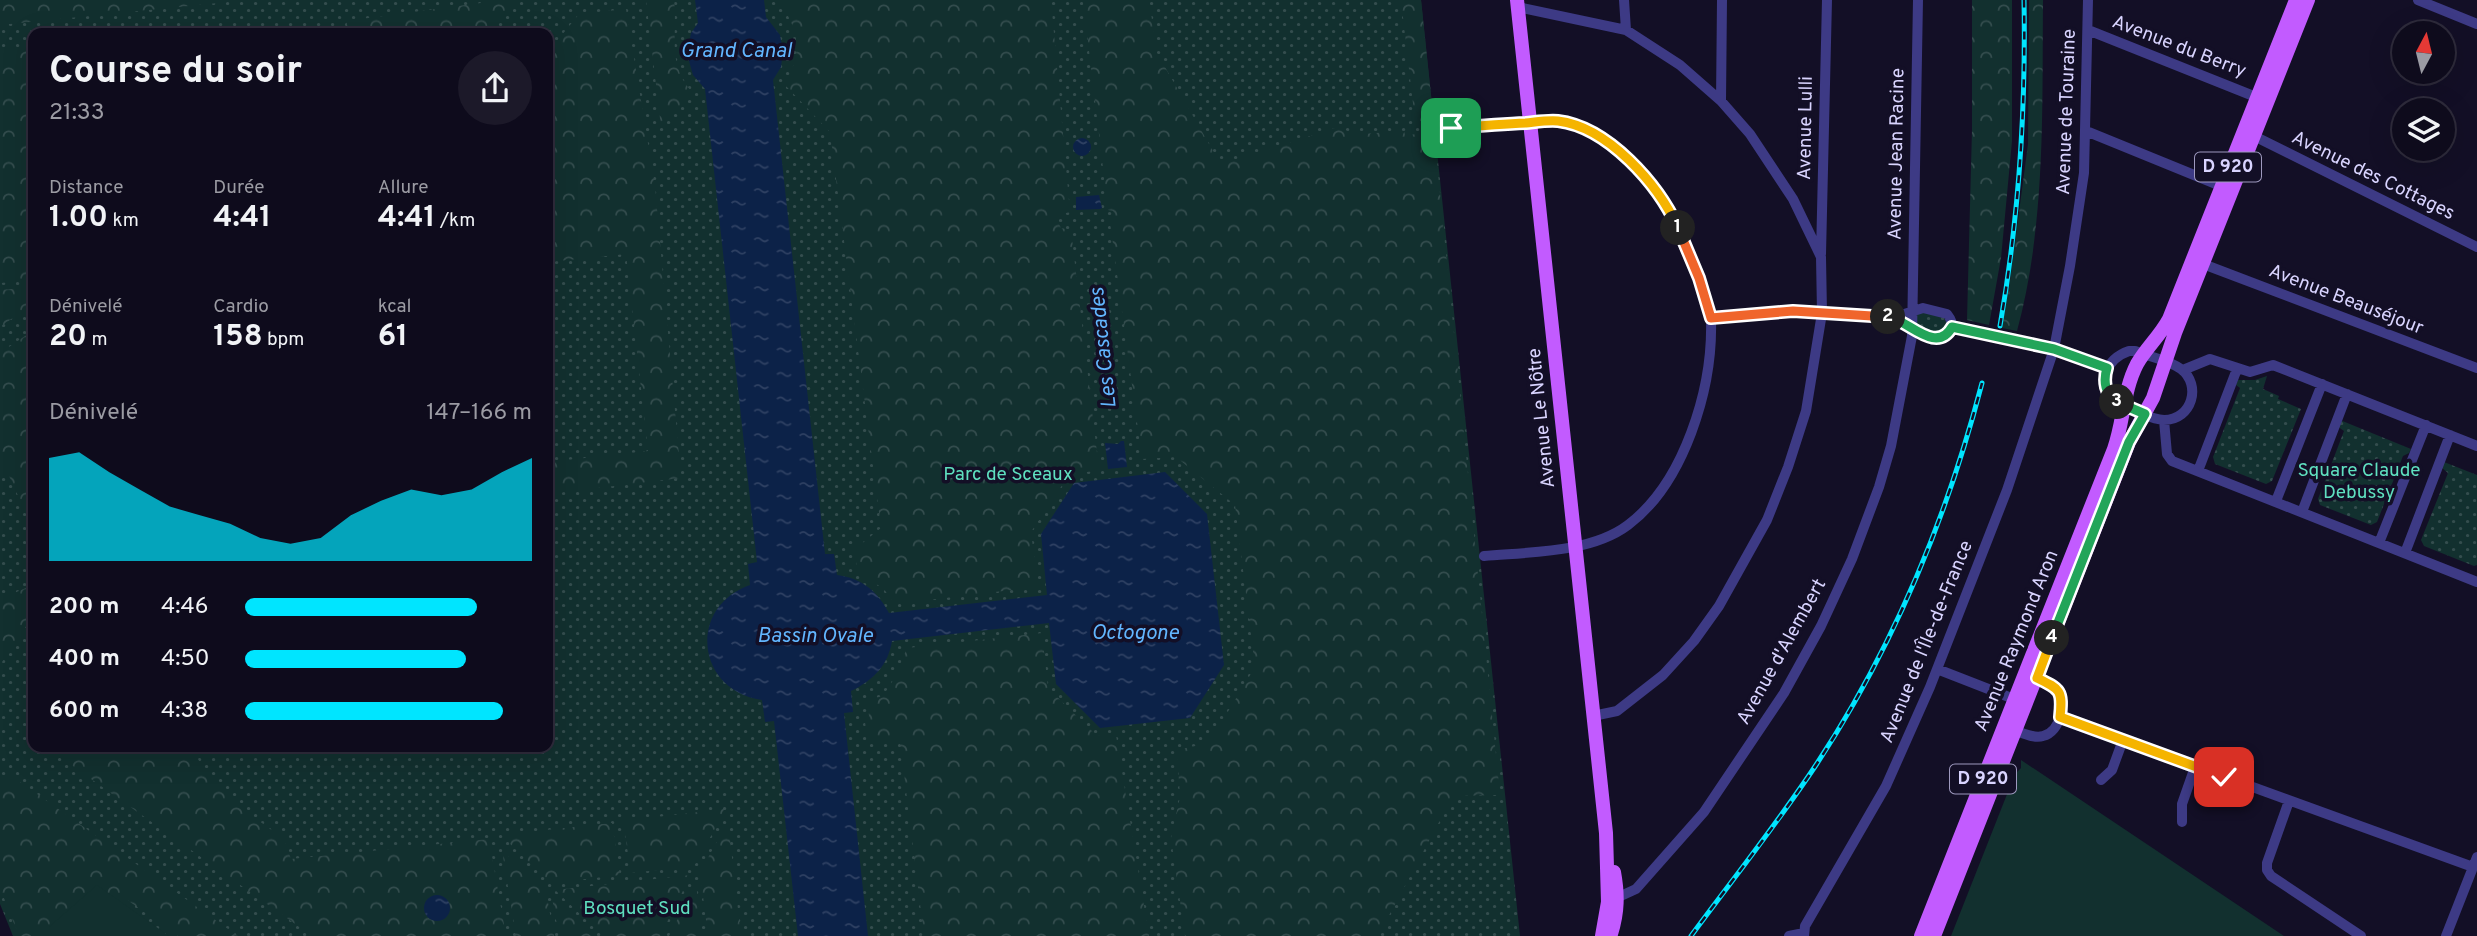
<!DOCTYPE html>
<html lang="fr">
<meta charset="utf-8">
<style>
body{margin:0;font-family:Overpass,sans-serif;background:#1c1929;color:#f1f3f6;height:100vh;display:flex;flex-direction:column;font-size:26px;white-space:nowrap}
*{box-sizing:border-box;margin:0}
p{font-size:23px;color:#9b9ba3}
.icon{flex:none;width:38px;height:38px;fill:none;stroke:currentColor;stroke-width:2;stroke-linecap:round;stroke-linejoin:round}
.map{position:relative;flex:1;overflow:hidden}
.details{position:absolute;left:28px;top:28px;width:525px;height:724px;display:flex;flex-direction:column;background:#0e0b1c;border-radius:14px;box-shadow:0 7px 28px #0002,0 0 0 2px #2e2b3b}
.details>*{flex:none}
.needle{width:46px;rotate:7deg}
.buttons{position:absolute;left:2392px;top:21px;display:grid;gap:14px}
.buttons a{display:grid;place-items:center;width:63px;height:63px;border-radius:50%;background:#0e0b1c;box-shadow:0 7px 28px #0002,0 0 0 2px #2e2b3b;font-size:35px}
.pin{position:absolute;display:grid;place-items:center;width:60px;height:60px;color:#fff;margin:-30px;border-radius:14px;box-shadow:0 4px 10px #0006}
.km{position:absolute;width:35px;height:35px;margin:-18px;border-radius:50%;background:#222;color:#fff;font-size:19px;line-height:35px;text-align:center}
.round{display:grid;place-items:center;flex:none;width:74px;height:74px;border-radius:37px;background:#1c1929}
.headline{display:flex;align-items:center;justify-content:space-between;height:119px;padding:0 21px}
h1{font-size:38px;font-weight:700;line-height:52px}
.figures{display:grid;grid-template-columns:repeat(3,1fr);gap:10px;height:119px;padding:7px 21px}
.figures div{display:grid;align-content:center}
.figures b{font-size:30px;font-weight:700}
.figures small{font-size:19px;font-weight:400}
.figures p{font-size:19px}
.chart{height:196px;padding:14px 21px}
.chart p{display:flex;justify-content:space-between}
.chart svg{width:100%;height:126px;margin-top:7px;fill:#00e5ff;opacity:.7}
ul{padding:0 21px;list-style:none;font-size:23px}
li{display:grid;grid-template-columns:112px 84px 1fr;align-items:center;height:52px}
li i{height:18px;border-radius:9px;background:#00e5ff}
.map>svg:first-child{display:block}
.grass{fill:url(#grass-dots);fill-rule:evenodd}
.forest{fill:url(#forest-crowns)}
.garden{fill:#12302f}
.water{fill:url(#water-ripples)}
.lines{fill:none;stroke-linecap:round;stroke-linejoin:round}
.minor{stroke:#3d3a85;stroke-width:10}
.major{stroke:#c25bff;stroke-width:14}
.rail-casing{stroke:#00e5ff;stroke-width:5}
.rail{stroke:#130f26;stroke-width:2.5;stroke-dasharray:8;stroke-linecap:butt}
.split-1-casing{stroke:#fff;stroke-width:14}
.split-2-casing{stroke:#fff;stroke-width:14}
.split-3-casing{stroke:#fff;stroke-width:14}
.split-4-casing{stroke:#fff;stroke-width:14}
.split-5-casing{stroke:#fff;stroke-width:14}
.split-1{stroke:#f5b400;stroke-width:9}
.split-2{stroke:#f0652b;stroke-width:9}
.split-3{stroke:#22a559;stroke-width:9}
.split-4{stroke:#22a559;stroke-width:9}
.split-5{stroke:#f5b400;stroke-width:9}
.labels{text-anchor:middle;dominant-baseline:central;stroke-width:7;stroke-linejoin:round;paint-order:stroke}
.shield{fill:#130f26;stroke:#9e99be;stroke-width:2}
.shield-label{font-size:18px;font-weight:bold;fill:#d9d4ff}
.street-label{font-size:19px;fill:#d9d4ff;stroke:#130f26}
.park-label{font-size:19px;fill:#5fe0c0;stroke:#130f26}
.water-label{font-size:21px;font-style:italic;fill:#62b6ff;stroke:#130f26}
</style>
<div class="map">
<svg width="2477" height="936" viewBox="0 0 2477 936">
<defs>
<pattern id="grass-dots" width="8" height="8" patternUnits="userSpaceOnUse" patternTransform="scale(1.75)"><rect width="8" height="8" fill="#12302f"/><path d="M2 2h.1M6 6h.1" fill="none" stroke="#344d4e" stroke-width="1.8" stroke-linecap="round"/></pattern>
<pattern id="forest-crowns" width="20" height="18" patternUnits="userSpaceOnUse" patternTransform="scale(1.75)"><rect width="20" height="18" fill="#12302f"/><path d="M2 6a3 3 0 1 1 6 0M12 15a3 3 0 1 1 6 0" fill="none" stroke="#344d4e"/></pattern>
<pattern id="water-ripples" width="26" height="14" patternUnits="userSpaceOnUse" patternTransform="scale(1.75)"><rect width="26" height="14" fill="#0c2248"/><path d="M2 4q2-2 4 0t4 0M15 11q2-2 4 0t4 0" fill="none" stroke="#2f4163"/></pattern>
</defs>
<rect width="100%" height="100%" fill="#130f26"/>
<path class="grass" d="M0,0h1421l99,936h-1507l-13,-32zM33,33h515v714h-515z
M1920,311l20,2 8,10 -7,11 -23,-4 -4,-11z
M2267,376l-4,13 16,7 -1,3 23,10 -29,72 -6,3 -51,-20 -2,-7 27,-69 -4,-3 2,-5h17z
M2340,420l71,29 -2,4 -6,3 -26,66 -6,3 -51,-20 -2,-6 26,-68 -7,-5z
M2444,462l33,13v90l-3,1 -50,-20 -3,-6 27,-67 -7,-6z"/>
<path class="forest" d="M0,0h248l-248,25z
M503,0h14l-26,33h-47l1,-3 -21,3h-75l-3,-12z
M646,0h28c4,35 -8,64 19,93l-32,34z
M784,0h267l19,212 -8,2 -5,6 4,8 10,2 28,240 -30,5 -38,57 7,55 -144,17 -10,-15 -27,-17 -2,-23 26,-21 -51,-396 -46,-48c13,-19 17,-41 7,-62 -4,-8 -6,-12 -7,-22z
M1083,0h66l8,53 64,112 113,-37 28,6 42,-3 1,4 29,-2 66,662 -47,1 -75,140h-193l-14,-98 9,-41 -3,-47 32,-7 46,-76 -20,-162 -59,-48 -34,2 -32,-237 4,-7 -1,-4 -5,-1z
M1401,0h20l13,125h-15l-4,-4z
M1972,0h40v141l-11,117 -12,67 -22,-5 5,-190z
M2029,0h14c-1,110 3,224 -26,331l-15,-3 7,-40 19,-144z
M626,9l29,177 26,292 -133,16v-32l100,-11 -22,-197 -78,8v-210l31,-38z
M33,48v232l-33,3v-231z
M33,287v32l-16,-4 -17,12v-37z
M28,334l5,1v194l-28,-62 -5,2v-116z
M33,585v31l-33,49v-66z
M1042,633l6,55 49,48 19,-1 33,201h-225l-24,-195 -33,2 -2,-23 4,-4 -2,-16 16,-4 12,-19 12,-29z
M46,747h146l11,22 30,33 51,37 7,20 198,-20 17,97h-194z
M0,777h13l225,159h-60l-55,-39 -30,39h-74l-19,-48z
M724,809v4l-30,53 -63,7 -8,-52z
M728,822l13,114h-33l-8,-64z
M612,823l8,52 -69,8 -42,-40 -1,-9z
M502,850l44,41 8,45h-38z
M691,875l-31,61h-57l-48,-46z
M696,883l6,53h-33z
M552,898l39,38h-32z"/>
<path class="garden" d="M2021,760l263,176h-333l64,-162 6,-6z
M97,885l72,51h-117l-3,-9z"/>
<path class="water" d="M695,0h69l2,17 14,18 3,16 -2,16 -8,13 52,474h9l3,21c25,3 41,17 52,38l158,-18 -6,-61 33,-51 91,-11 42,42 17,151 -34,53 -90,10 -44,-44 -7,-61 -157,18c-4,24 -18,39 -41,50l2,21 -9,1 24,223h-70l-24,-215 -9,1 -3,-22c-66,-9 -75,-93 -12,-115l-2,-21 9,-2 -52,-473 -12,-14 -6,-21 4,-21 7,-10z
M1073 147a9 9 0 1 1 18 0a9 9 0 1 1-18 0Z
M1099,195l3,13 -2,1 -24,1v-13z
M1121,441h3l3,26 -19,2 -3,-26 13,1z
M424 908a13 13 0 1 1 26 0a13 13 0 1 1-26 0Z"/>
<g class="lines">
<path class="minor" d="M1624,0l2,30
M2418,0l59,24
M1518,7l108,23 54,35 41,36 29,33 43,65 28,58 1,56 -16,98 -18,56 -21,53 -48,86 -25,35 -31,34 -46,36 -24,5
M2088,30l168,67
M1721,101l1,-101
M1451,128c42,-3 91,-14 131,0 60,21 104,105 121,162 3,9 8,20 8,30 2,69 -27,163 -83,205 -37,28 -99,27 -144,31
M2086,131l135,55
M2254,136l223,111
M1821,254l6,-254
M2203,264l274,104
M1711,318l82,-7 102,6 28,-9 24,6c4,5 6,9 3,15 -9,22 -44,-4 -55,-12
M1952,327l102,22 53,19
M2129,351h6c15,6 34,9 46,18 21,16 11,51 -17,51 -16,-1 -36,-13 -51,-20 -15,-19 -7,-41 16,-49z
M2183,370l27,-11 40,13 23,-7 204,81
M2164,420l3,34 5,7 305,121
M2198,471l39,-102
M2276,501l46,-117
M2302,512l45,-118
M2379,543l47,-118
M2405,553l45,-118
M1937,669l77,30
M2060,717l413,150
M2015,731c9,2 19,8 28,5 17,-4 25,-34 14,-48 -5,-5 -14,-7 -20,-10
M2101,780l11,-10 11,-30
M2289,801l-22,62v7l4,6 90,60
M2182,822v-18l13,-37
M1612,900l24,-11 68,-77 80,-119 37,-67 31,-67 27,-72 12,-41 21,-110 6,-336
M1789,936l10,-2 5,2
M1804,936l1,-10 81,-140 44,-99 77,-197 47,-141 16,-83 14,-93 4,-173
M2446,936l31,-79"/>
<path class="major" d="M1517,0l89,833 2,69 -6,34
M1611,934c7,-22 7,-40 3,-62
M1921,936l193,-487c10,-28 9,-58 23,-85 9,-16 23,-28 32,-45l127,-319
M1934,936l195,-494 24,-44 22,-65 133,-333"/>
<defs>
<path id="rail" d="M2000,326c19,-109 26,-216 24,-326
M1691,936c42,-57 86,-112 125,-171 77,-117 131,-247 166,-382"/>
</defs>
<use href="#rail" class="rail-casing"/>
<use href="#rail" class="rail"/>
</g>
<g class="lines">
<defs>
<path id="split-1" d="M1451,128c25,-2 50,-4 75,-5 10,-1 22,-3 32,-2 50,6 100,63 120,107"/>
<path id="split-2" d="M1678,228l21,50 12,40 82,-7 95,6"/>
<path id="split-3" d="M1888,317c18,1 48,39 64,10l102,22 53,19c-4,13 -2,27 10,34"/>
<path id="split-4" d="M2052,638l77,-196 16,-28 -28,-12"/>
<path id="split-5" d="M2052,638l-15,40c23,11 26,12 23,39l164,60"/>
</defs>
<use href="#split-1" class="split-1-casing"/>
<use href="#split-2" class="split-2-casing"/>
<use href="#split-3" class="split-3-casing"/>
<use href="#split-4" class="split-4-casing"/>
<use href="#split-5" class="split-5-casing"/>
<use href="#split-1" class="split-1"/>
<use href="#split-2" class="split-2"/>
<use href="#split-3" class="split-3"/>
<use href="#split-4" class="split-4"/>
<use href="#split-5" class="split-5"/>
</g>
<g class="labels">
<g class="shield">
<rect x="2195" y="152.5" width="66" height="29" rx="5"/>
<rect x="1950" y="764.5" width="66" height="29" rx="5"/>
</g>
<g class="shield-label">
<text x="2228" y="167">D 920</text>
<text x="1983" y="779">D 920</text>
</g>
<g class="street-label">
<text transform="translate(2179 47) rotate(21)">Avenue du Berry</text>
<text transform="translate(2067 112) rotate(-88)">Avenue de Touraine</text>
<text transform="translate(1806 128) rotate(-89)">Avenue Lulli</text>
<text transform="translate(1897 154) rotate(-89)">Avenue Jean Racine</text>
<text transform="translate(2373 176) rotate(26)">Avenue des Cottages</text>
<text transform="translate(2346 300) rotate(21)">Avenue Beauséjour</text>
<text transform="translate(1542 418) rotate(-96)">Avenue Le Nôtre</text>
<text transform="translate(2017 641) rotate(-68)">Avenue Raymond Aron</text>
<text transform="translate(1927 642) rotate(-68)">Avenue de l'Île-de-France</text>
<text transform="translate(1782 652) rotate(-61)">Avenue d'Alembert</text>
</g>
<g class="park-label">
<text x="2359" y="471">Square Claude<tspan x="2359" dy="22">Debussy</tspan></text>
<text x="1008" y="475">Parc de Sceaux</text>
<text x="637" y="909">Bosquet Sud</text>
</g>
<g class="water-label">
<text x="736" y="51">Grand Canal</text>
<text transform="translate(1104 348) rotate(-96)">Les Cascades</text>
<text x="1135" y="633">Octogone</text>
<text x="815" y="636">Bassin Ovale</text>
</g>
</g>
</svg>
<div class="buttons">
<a><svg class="needle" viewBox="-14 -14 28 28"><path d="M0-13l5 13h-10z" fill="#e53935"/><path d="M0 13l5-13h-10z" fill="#9b9ba3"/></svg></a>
<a><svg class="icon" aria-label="layers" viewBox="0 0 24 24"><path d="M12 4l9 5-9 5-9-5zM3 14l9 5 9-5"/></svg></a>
</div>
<div class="pin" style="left:1451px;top:128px;background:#1e9e55"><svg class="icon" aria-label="arrive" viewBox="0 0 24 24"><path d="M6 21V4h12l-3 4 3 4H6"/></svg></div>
<div class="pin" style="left:2224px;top:777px;background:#d93025"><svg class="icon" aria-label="check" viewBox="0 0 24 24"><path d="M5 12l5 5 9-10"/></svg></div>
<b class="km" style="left:1678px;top:228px">1</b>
<b class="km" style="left:1888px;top:317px">2</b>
<b class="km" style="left:2117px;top:402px">3</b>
<b class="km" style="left:2052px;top:638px">4</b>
<section class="details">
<div class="headline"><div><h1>Course du soir</h1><p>21:33</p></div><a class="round"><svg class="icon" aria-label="share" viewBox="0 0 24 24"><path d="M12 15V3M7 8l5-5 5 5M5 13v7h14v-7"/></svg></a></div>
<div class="figures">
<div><p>Distance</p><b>1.00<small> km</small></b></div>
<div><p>Durée</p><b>4:41</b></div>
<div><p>Allure</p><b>4:41<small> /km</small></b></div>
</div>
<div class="figures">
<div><p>Dénivelé</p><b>20<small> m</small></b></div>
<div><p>Cardio</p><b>158<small> bpm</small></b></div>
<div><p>kcal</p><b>61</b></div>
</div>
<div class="chart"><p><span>Dénivelé</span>147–166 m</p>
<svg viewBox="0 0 160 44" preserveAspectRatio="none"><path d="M0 44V8L10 6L20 13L30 19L40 25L50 28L60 31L70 36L80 38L90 36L100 28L110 23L120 19L130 21L140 19L150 13L160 8V44z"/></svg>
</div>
<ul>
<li><b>200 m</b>4:46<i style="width:81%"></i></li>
<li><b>400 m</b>4:50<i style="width:77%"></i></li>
<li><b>600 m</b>4:38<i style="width:90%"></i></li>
</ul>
</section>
</div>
